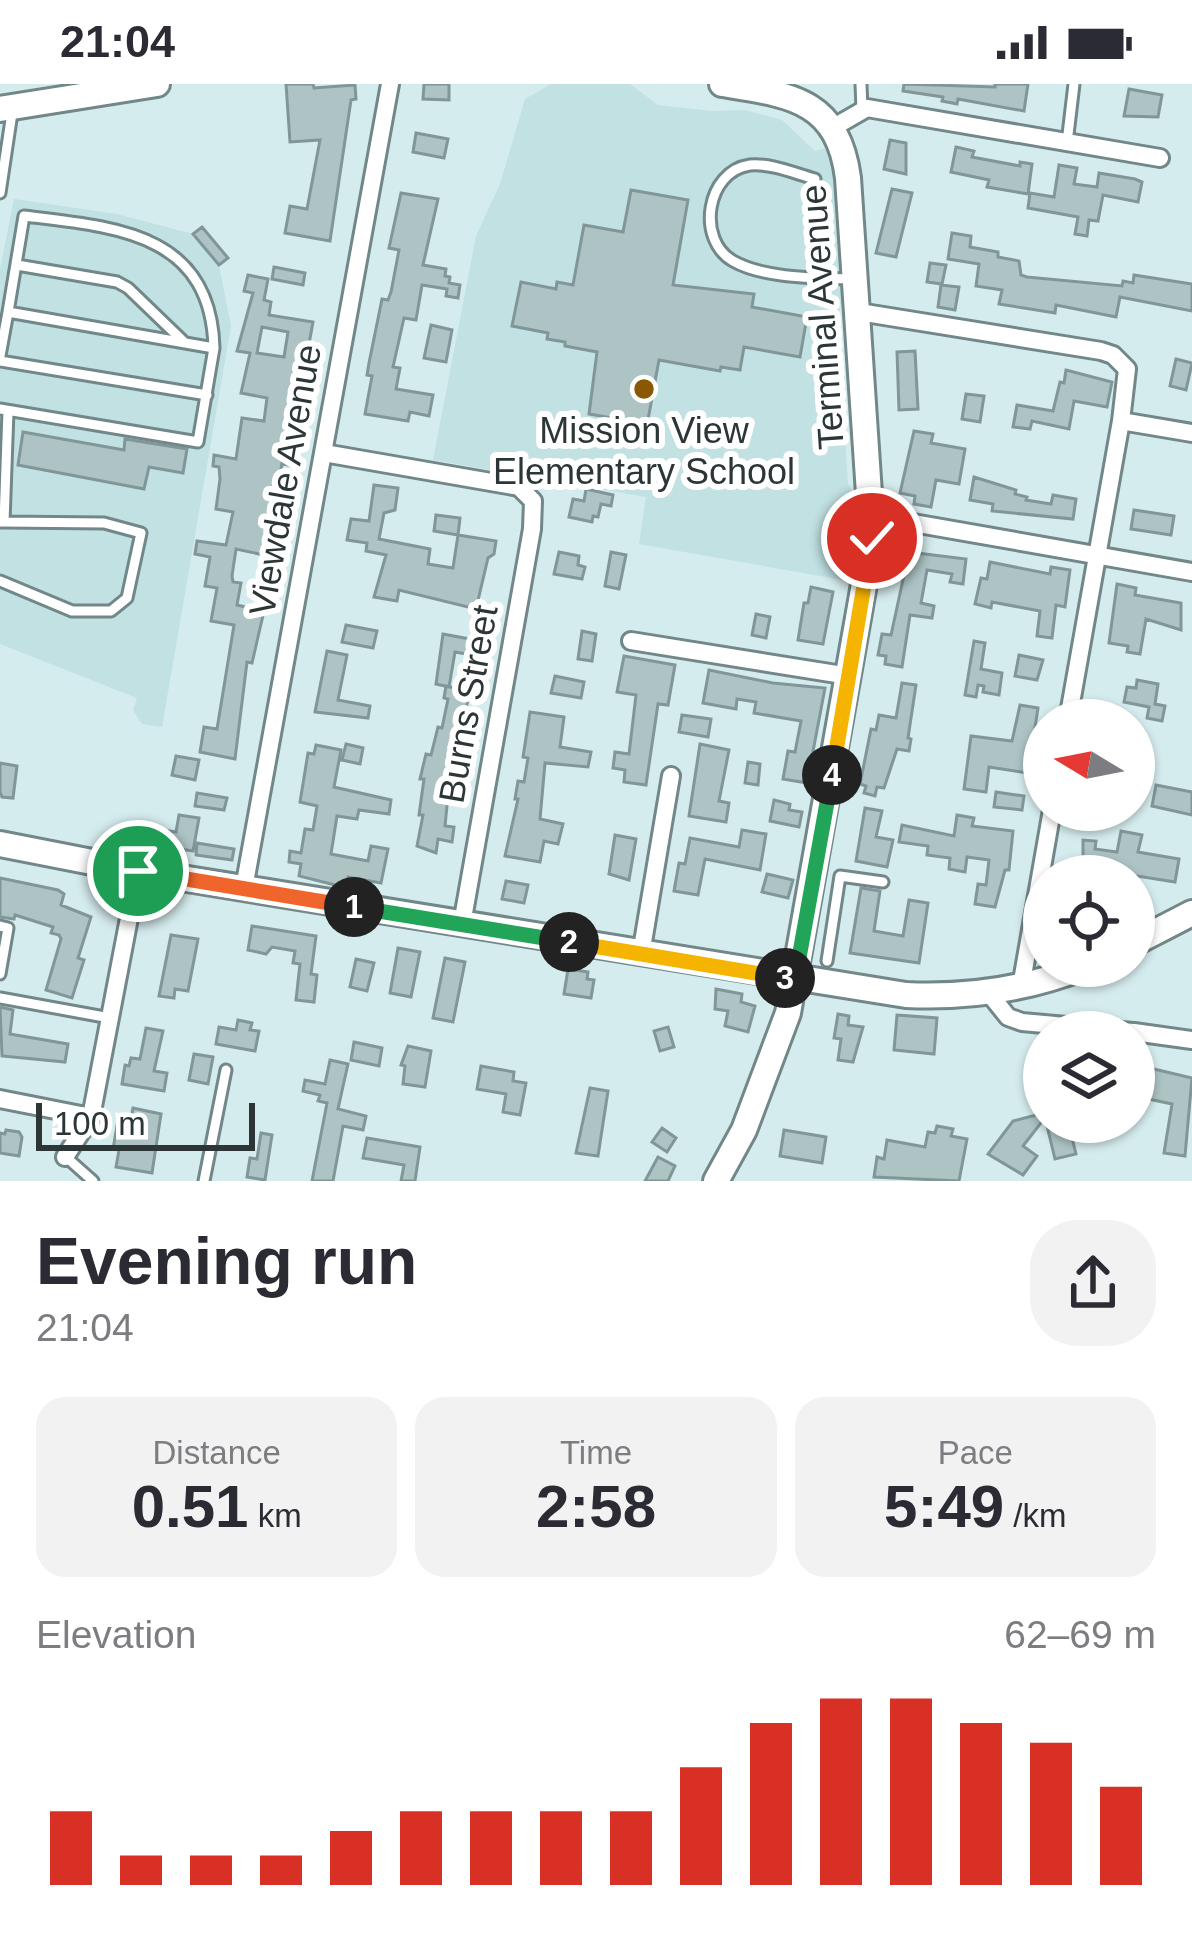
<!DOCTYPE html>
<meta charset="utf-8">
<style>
body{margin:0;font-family:Helvetica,sans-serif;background:#f2f2f3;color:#2b2b33;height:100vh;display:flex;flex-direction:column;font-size:45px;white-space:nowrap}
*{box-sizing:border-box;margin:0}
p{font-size:39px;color:#7c7c81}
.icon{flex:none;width:66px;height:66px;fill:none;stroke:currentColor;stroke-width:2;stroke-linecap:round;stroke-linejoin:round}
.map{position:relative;height:1097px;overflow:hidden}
.panel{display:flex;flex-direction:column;background:#fff;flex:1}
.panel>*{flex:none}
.needle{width:78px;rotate:280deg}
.buttons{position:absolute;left:1023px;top:615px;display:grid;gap:24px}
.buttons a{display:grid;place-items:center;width:132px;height:132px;border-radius:50%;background:#fff;box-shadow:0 3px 9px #0004;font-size:60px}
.scale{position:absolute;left:36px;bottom:30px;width:219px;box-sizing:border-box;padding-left:12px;border:6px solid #2d3636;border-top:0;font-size:33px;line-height:42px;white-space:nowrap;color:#2d3636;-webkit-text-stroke:9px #fff;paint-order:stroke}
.pin{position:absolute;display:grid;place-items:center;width:102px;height:102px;color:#fff;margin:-51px;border:6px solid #fff;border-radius:50%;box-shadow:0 3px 12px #0007}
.km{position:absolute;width:60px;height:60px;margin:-30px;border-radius:50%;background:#222;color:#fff;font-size:33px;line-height:60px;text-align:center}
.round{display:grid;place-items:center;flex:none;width:126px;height:126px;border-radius:48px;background:#f2f2f3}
.overview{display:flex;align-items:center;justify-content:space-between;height:204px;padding:0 36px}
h1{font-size:66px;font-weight:700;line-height:90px}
.stats{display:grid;grid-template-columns:repeat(3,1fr);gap:18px;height:204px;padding:12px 36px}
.stats div{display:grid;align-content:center;border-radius:30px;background:#f2f2f3;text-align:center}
.stats b{font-size:60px;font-weight:700}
.stats small{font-size:33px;font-weight:400}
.stats p{font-size:33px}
.chart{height:336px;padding:24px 36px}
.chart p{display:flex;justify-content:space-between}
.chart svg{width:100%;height:216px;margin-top:12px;stroke:#d93025;stroke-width:6}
.status{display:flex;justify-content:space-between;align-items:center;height:84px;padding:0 60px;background:#fff;direction:ltr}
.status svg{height:33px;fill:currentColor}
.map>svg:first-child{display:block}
.built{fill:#c1e1e3}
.building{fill:#adc3c4;stroke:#819698;stroke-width:3;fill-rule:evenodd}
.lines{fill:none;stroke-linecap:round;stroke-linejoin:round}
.lane-casing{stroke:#728788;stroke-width:15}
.street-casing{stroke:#728788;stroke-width:22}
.secondary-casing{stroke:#728788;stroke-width:30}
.lane{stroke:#fff;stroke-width:9}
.street{stroke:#fff;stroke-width:16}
.secondary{stroke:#fff;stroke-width:24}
.split-1-casing{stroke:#fff;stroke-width:24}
.split-2-casing{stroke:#fff;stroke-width:24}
.split-3-casing{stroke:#fff;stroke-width:24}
.split-4-casing{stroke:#fff;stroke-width:24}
.split-5-casing{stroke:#fff;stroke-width:24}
.split-1{stroke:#f0652b;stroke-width:15}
.split-2{stroke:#22a559;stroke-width:15}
.split-3{stroke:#f5b400;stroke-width:15}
.split-4{stroke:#22a559;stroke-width:15}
.split-5{stroke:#f5b400;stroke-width:15}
.poi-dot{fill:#8a5800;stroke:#fff;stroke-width:4.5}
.labels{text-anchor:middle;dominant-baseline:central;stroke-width:12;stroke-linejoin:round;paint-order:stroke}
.street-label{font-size:36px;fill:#2d3636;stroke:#fff}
.poi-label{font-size:36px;fill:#2d3636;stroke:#fff}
</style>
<div class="status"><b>21:04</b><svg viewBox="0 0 49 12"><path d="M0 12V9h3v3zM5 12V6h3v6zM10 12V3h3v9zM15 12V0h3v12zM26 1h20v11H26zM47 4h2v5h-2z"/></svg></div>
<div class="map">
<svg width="1192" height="1097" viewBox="0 0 1192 1097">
<rect width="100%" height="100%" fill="#d5ecee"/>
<path class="built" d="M551,0h79l28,21 54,6 33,-1 37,10 33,31 14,-4 18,133 -10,39 11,165 11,20 -5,78 -215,-38 7,-47 -213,-37 43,-224 24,-52 25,-85z
M14,115l103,15 76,20 26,31 12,61 -69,401 -20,-3 -9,-14 4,-12 -137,-54v-375z"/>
<path class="building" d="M286,0h27l1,4 41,-3 1,14 -5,1 -21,141 -45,-8 5,-27 17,3 13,-69 -30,2z
M424,0h25v16l-26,-1z
M904,0l91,3v-3h33l-4,27 -66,-12 -1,5 -15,-3 1,-4 -40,-6z
M1129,5l33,6 -4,22 -34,-1z
M416,49l32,6 -4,19 -31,-6z
M890,56l16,3v31l-22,-5z
M956,63l18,4 -2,6 48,9v-4l12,2 -4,30 -41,-7 2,-7 -38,-8z
M1059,81l18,3 -3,16 23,3 2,-14 36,6 7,3 -4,20 -35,-7 -5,26 -9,-1 -2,16 -12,-2 3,-17 -50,-9 2,-15 24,4z
M892,105l20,4 -16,64 -20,-4z
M631,106l57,10 -15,85 81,9 -2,13 55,10 -7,40 -56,-10 -4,23 -19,-3 -1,4 -61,-11 -12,65 -21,-4 -1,6 -14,-2 1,-7 -23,-4 8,-62 -32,-6v-4l-18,-3 1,-6 -36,-7 9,-44 35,7 1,-7 16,3 11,-60 39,7z
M401,109l37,6 -15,66 23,4 -1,7 5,1 -1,6 11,2 -2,13 -12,-2 1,-7 -25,-4 -6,35 -12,-2 -11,49 7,1 -4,21 37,6 -4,21 -19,-4 -2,9 -43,-7 7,-38 -5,-1 2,-12 13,-64 6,1 3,-8 8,-42 -10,-2z
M202,143l26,31 -9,7 -26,-31z
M952,149l19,3 -1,11 28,5v5l21,4 2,14 6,2 95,9 1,-5 10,2 1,-8 58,9v27l-72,-14 -4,20 -60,-12 -1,8 -56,-9 3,-14 -26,-4 3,-22 -31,-5z
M930,179l16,2 -4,19 -15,-2z
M274,183l31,6 -2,12 -31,-6z
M248,191l20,4 -4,21 7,2 -2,13 44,7 -6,33 4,1 -2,12 -5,1 -7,36h4l-3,20h-3l-7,40 -6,-2 -9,55 5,1 -7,32 -6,-1 -1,5 -28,-6 -4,27 1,6 8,1 -4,22 27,6 -12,52 -5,-1 -12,97 -35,-7 4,-25 13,2 17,-104 -23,-4 6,-33 -12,-2 5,-29 -15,-3 2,-13 29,4 7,-33 -17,-3 4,-30 -1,-12 -6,-1 1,-11 22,4 6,-41 22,3 3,-23 -26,-5 9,-40 -13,-2 16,-58 -9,-2zM262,243l26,5 -4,25 -27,-4z
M941,201l18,2 -4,23 -17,-3z
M431,241l21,5 -6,32 -22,-4z
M915,267l3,58 -19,1 -2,-58z
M1176,275l16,4 -6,27 -16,-4z
M1066,286l46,12 -5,25 -33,-6 -5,28 -37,-8 -2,8 -17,-2 4,-22 36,6 7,-29 4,1z
M966,310l18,2 -4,26 -18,-3z
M914,347l19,3 -2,9 34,6 -6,35 -23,-4 -5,27 -17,-3 1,-8 -15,-3z
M23,348l101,18 1,-11 62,10 -4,24 -34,-6 -5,22 -126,-24z
M974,393l42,13 -1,4 12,3 -1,3 25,4 2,-9 23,4 -3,20 -81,-8 1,-7 -23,-4z
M374,401l24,3 -3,22 -11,3 -5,26 51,10 -2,15 25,4 5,-33 38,6 -2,13 -6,4 -12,51 -77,-19 -2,11 -23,-4 12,-42 -20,-4 1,-8 -20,-3 4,-21 18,2z
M586,405l27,6 -2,11 -10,-2 -3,13 -5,-1 -1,6 -23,-5 4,-18 11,2z
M1134,426l40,6 -3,19 -40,-6z
M436,431l24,3 -2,17 -24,-4z
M559,468l20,4 -1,9 7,2 -3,12 -28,-5z
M611,468l15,3 -7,34 -14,-3z
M909,468l57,7 -3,25 -13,-2 2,-8 -25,-4 -6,33 13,3 -2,12 -22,-3 -8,52 -17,-3 1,-8 -8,-1 4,-21 9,1z
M990,478l60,12 1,-7 19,3 -5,37 -9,-2 -4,33 -15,-2 3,-25 -48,-9 -1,6 -16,-4 6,-26 6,1z
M1117,500l19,4 -1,7 46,8v27l-35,-11 -6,35 -13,-2 1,-6 -19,-3z
M811,503l22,5 -10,52 -25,-4 6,-37h4z
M756,530l14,3 -4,21 -14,-3z
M346,541l31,6 -4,17 -31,-6z
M582,547l14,3 -4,27 -14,-2z
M443,550l32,6 -3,15 -17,-3 -6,35 -13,-3z
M974,557l11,2 -4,26 21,4 -3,22 -16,-3 1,-6 -6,-1 -2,12 -11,-2z
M327,567l20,4 -9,45 32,6 -2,12 -53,-6z
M1019,571l24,5 -6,20 -22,-4z
M624,572l51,9 -7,40 -10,-1 -12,81 -22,-3 1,-12 -12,-2 2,-16 14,2 7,-59 -19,-3z
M709,586l64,13 52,5 -18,95 -24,-4 5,-28 7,1 6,-31 -47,-8 2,-11 -19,-3 -1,10 -33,-6z
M555,592l29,6 -3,16 -30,-5z
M1137,596l21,4 -3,20 10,2 -3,15 -15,-3 2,-11 -25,-5 3,-15 9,1z
M902,599l14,2 -8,53 3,1 -2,12 -12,-2 -13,39 -7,-1 -2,9 -11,-3 2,-7 -6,-2 11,-55 5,1 3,-15 17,3z
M446,602l14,3 -1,9 9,2 -18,75 -5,51 9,1 -2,15 -14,-3 -2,14 -19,-7 6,-31h-4l5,-36h-4l6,-25 5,1 7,-28 4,1 6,-29 -4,-1z
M1020,621l18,3 -10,65 -39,-6 -3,25 -22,-3 7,-53 41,5z
M530,628l34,5 -4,30 31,5 -3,15 -43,-4 -5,56 23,5 -5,20 -14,-3 -4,21 -35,-6 13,-57h-3l3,-18 6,1 4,-24 -5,-1z
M682,631l29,4 -3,18 -29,-5z
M346,660l17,4 -3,16 -18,-4z
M700,660l29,6 -10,51 10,2 -3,19 -37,-6z
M316,661l25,5 -7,37 57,13 -2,14 -30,-4 -2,9 -20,-3 -6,38 37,7 3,-15 17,3 -7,34 -33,-6 -1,10 -12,-2 -36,-9 2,-12 -12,-2 1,-11 11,2 4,-24 8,1 4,-24 -17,-4 8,-49 6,1z
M176,672l23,4 -4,20 -23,-5z
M748,678l12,2 -2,21 -13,-2z
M0,679l17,3 -4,32 -11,-1 -2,-5z
M1156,701l36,7v23l-40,-9z
M996,708l28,4 -2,14 -28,-3z
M197,709l30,5 -3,12 -29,-4z
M774,716l16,4 -1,6 13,2 -3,15 -29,-6z
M865,724l17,3 -6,26 17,3 -6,27 -31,-6z
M179,731l20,3 -6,33 -26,-4 2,-16 7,1z
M957,731l17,3 -2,8 41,5 -4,39h-4l-10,37 -20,-3 3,-20 8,1 3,-25 -22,-3 -2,15 -16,-3 1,-11 -23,-3 1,-9 -29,-4 3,-17 52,11z
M742,746l24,4 -6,36 -55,-11 -7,36 -24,-4 5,-28 6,1 5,-26 49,9z
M1121,747l21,4 -4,17 41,7 -4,23 -38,-6h-54v-36l13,1 -1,8 22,3z
M615,751l21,4 -7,41 -20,-6z
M197,759l37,6 -2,11 -36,-5z
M767,790l26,6 -5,18 -26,-6z
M0,794l58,12 6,4 -3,11 30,12 -13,41 6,2 -12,38 -26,-8 15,-51 -2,-4 -8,-2 2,-6 -38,-12 -1,4 -14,-2z
M506,797l22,4 -4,18 -22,-4z
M861,804l19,3 -6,40 29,5 6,-36 19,3 -9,60 -69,-10z
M252,842l64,10 -5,38 6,1 -3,27 -18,-2 4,-36 -7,-1 2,-12 -23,-4 -6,7 -18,-4z
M171,851l27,4 -10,52 -13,-2 -1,9 -15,-2z
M398,864l22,4 -9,45 -21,-4z
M445,874l20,4 -12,60 -20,-4z
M356,875l18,4 -7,28 -17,-4z
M568,885l20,3 -1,7 7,1 -3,18 -27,-4z
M716,905l26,5 -1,8 14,4 -7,26 -23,-6 3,-15 -13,-2z
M0,923l13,3 -3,24 58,10 -3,18 -63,-6z
M838,930l11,2 -1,9 15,2 -10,35 -15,-2 3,-21 -7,-1z
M897,931l40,3 -3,36 -40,-4z
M238,936l14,3 -2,7 9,1 -4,20 -39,-7 3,-17 17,3z
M668,943l6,20 -14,4 -6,-20z
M146,944l17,3 -9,40 13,2 -3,18 -42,-7 3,-19 4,1 2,-8 9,1z
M354,958l28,6 -3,18 -28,-6z
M408,962l23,5 -6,36 -22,-3 2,-18 -4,-1z
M194,970l19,3 -5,27 -19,-4z
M330,976l18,4 -10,45 28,7 -3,14 -20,-4 -10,55h-21l15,-78 -9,-2 2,-6 -17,-4 2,-11 20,4z
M481,982l33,6 -1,9 13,2 -6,32 -17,-3 3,-18 -29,-5z
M1154,985l38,9 -7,78 -21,-3 8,-49 -38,-8v-19l17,3z
M590,1004l18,3 -10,65 -22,-3z
M133,1024l28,6 -9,59 -36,-6 3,-17 -6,-1 6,-35 12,3z
M1044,1029v6l-21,27 14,10 -14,19 -35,-21 25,-33z
M1046,1038h22l8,32 -21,5z
M937,1042l16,3 -2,7 16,3 -8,42 -85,-4 3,-20 7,2 3,-19 38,7 3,-15 7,1z
M662,1044l14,10 -9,14 -15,-10z
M6,1046l13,2 3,5 -3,19 -19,-3v-20l5,1z
M784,1046l42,7 -4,26 -42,-7z
M261,1049l11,2 -7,45 -18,-3 3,-19 7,1z
M367,1054l53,9 -5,34h-14l3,-16 -41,-7z
M658,1073l17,9 -7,15h-23z"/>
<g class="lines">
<defs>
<path id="lane" d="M861,0l1,26
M1067,59l7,-59
M815,95c-19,-5 -44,-16 -65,-14 -44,6 -54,75 -17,96 32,18 84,17 121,18
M0,109l12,-80
M17,181l100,17 11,6 56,54
M8,228l16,-96c92,11 187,17 190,132
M0,272l8,-44 206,36 -16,94 -198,-33
M0,277l207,34
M0,438h4l4,-111
M0,497l72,30h39l16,-13 14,-65 -37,-10 -100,-1
M0,842l8,2 -8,46
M827,877l13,-85 43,6
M0,914l110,20
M66,1073l27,24
M204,1097l22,-111"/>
<path id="street" d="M834,43l33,-19 293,50
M859,228l242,39 12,4 14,14 -6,52 -53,299
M1121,337l71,12
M324,369l184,32 11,2 14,14 -1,28 -70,395
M873,432l319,56
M631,557l218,35
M244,804l146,-804
M641,870l30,-178
M1021,903l31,-177
M988,908l20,25 14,5 111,10
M1134,948l58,8
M0,1015l91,18
M65,1073l26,-40 47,-246"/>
<path id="secondary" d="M0,25l157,-25
M0,760l138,27 768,124c62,3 122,-6 180,-29
M1134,859l58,-30
M716,1097l28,-51 44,-117 84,-474 -24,-361c-10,-79 -58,-83 -126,-94"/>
</defs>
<use href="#lane" class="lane-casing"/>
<use href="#street" class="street-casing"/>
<use href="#secondary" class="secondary-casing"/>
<use href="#lane" class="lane"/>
<use href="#street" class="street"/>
<use href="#secondary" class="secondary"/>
</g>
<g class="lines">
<defs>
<path id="split-1" d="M138,787l216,36"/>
<path id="split-2" d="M354,823l215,35"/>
<path id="split-3" d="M569,858l216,36"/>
<path id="split-4" d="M785,894l10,2 37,-205"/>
<path id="split-5" d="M832,691l40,-237"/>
</defs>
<use href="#split-1" class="split-1-casing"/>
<use href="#split-2" class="split-2-casing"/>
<use href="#split-3" class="split-3-casing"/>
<use href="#split-4" class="split-4-casing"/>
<use href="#split-5" class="split-5-casing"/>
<use href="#split-1" class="split-1"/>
<use href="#split-2" class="split-2"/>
<use href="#split-3" class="split-3"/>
<use href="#split-4" class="split-4"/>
<use href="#split-5" class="split-5"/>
</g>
<circle class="poi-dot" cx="644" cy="305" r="12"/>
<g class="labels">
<g class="street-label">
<text transform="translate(822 233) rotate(-94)">Terminal Avenue</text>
<text transform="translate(285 396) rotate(-80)">Viewdale Avenue</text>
<text transform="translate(468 620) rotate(-80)">Burns Street</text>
</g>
<g class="poi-label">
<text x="644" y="346">Mission View<tspan x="644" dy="41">Elementary School</tspan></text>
</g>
</g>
</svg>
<div class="buttons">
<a><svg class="needle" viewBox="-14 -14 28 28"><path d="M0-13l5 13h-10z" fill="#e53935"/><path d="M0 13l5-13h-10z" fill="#7c7c81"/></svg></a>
<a><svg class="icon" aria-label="locate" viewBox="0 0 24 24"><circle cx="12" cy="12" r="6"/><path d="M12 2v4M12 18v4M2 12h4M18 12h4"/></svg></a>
<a><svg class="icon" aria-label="layers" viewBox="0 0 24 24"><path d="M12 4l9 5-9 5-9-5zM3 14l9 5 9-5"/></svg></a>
</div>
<div class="scale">100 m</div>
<div class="pin" style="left:138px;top:787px;background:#1e9e55"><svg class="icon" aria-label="arrive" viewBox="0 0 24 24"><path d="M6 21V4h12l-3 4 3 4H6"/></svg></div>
<div class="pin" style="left:872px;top:454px;background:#d93025"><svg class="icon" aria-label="check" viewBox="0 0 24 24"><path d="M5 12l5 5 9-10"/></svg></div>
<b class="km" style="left:354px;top:823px">1</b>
<b class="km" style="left:569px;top:858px">2</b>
<b class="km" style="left:785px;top:894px">3</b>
<b class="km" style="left:832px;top:691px">4</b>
</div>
<section class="panel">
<div class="overview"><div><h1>Evening run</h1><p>21:04</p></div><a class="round"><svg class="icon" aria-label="share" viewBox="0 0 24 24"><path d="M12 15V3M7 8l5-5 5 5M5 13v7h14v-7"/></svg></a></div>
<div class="stats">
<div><p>Distance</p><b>0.51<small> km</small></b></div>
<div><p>Time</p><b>2:58</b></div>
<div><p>Pace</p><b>5:49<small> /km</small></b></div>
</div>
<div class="chart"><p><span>Elevation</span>62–69 m</p>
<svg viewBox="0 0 160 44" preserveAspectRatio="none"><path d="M5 44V29M15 44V38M25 44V38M35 44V38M45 44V33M55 44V29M65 44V29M75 44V29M85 44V29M95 44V20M105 44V11M115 44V6M125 44V6M135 44V11M145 44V15M155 44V24"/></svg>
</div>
</section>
